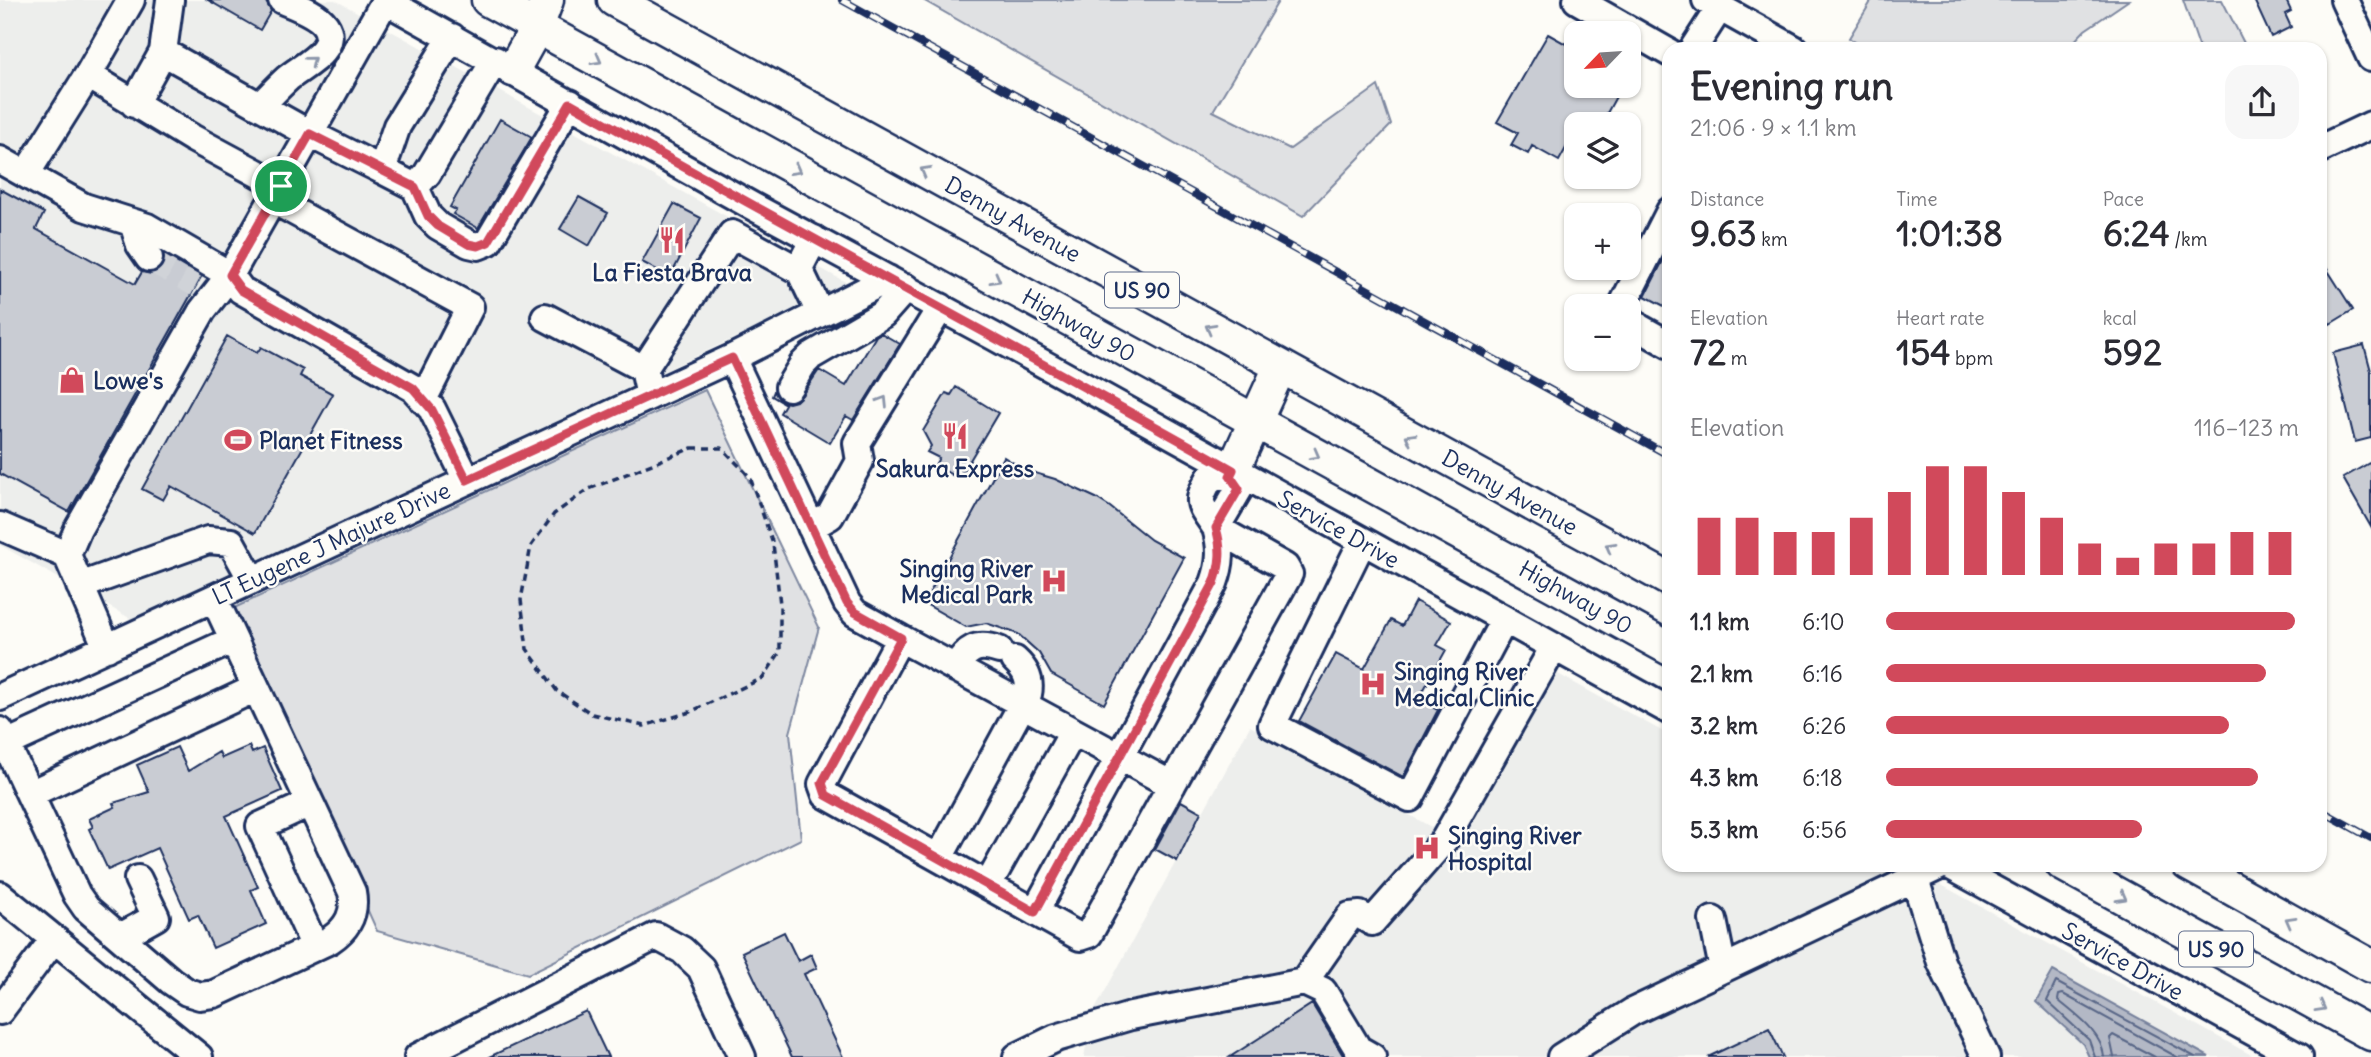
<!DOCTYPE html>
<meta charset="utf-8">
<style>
body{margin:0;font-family:Delius,sans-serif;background:#f7f7f7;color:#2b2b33;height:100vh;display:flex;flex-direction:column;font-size:26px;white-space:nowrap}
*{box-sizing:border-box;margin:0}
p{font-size:23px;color:#7c7c81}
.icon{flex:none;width:38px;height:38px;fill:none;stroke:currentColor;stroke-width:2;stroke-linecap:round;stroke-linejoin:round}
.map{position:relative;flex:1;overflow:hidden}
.side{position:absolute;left:1662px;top:42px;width:665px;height:830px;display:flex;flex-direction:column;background:#fff;border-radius:21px;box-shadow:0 2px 5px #0004}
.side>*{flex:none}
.needle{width:46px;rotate:245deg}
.tools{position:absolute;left:1564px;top:21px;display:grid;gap:14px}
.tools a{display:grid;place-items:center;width:77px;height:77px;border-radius:14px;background:#fff;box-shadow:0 2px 5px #0004;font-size:35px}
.pin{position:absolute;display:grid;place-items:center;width:60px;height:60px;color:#fff;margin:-30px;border:4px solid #fff;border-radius:50%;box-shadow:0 2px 7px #0007}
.round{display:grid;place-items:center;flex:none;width:74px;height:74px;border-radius:21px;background:#f7f7f7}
.summary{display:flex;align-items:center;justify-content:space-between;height:119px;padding:0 28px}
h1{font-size:38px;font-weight:700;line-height:52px}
.figures{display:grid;grid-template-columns:repeat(3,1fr);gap:10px;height:119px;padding:7px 28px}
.figures div{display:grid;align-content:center}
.figures b{font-size:35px;font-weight:700}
.figures small{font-size:19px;font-weight:400}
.figures p{font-size:19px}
.chart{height:196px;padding:14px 28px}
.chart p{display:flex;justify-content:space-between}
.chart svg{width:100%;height:126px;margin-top:7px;stroke:#d1495b;stroke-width:6}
ul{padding:0 28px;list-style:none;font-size:23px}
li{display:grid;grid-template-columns:112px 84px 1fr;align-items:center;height:52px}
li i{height:18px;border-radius:9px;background:#d1495b}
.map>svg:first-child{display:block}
.built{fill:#edeeec}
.green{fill:#e0e1e3;stroke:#7e88a0;stroke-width:2}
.water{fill:#b3b8c5;stroke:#76819c;stroke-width:2}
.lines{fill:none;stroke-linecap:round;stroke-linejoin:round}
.shore{stroke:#586687;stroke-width:2}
.building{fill:#c9ccd3;stroke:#1b2f5e;stroke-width:2}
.minor-tunnel{stroke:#d0d3d8;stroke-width:26;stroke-dasharray:26 13;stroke-linecap:butt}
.minor-casing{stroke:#1b2f5e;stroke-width:32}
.major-casing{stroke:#1b2f5e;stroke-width:37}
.path{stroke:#1b2f5e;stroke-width:3.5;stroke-dasharray:7 5;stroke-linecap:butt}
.minor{stroke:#fdfcf7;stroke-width:26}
.major{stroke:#fdfcf7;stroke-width:32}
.rail-casing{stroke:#1b2f5e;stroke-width:8}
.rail{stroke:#fdfcf7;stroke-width:5;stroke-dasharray:16;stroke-linecap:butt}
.oneway{stroke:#8c96aa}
.route-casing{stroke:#fff;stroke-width:14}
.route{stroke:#d1495b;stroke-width:9}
.labels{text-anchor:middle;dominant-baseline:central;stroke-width:5;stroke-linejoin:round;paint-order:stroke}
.shield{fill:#fdfcf7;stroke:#5f6c8c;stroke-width:2}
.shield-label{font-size:21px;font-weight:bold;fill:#1b2f5e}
.street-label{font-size:23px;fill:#1b2f5e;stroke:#fdfcf7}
.poi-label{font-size:23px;font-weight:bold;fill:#1b2f5e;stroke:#fdfcf7;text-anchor:start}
</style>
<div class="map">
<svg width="2371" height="1057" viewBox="0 0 2371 1057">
<rect width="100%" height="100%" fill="#fdfcf7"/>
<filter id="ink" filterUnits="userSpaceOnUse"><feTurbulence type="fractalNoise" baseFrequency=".0143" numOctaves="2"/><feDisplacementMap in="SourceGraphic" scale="14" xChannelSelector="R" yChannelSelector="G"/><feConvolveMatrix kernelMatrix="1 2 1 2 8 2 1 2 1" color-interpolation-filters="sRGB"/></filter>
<g filter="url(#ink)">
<path class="built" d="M0,0h335l514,284 -716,336 -133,-75z
M1538,663l131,72 1,129 235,1 350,192h-1171l8,-42 158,-289 190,106z"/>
<path class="green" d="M923,0h356l-66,111 77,38 88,-63 13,39 -88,91z
M1872,0h257l-44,30 -18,19h-201l-17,-11z
M2183,0h39l25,49h-47z
M705,390l114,237 -29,106 11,106 -273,135 -151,-43 -145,-322z"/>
<path class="water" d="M2053,971l156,86h-120l-6,-13 -47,-43z"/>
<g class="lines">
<path class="shore" d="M2095,1057l-6,-17 -42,-39 9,-19 139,75
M2104,1057c-2,-25 -29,-42 -46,-57l1,-5 4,-1 114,63
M2114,1057l-4,-19 3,-3 42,22"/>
</g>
<path class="building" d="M208,0h57l6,11 -11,19z
M2254,0h32l5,11 -6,3 6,13 -20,10z
M1548,34l29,16v36h27l14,7 -17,31h-24v4l-18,33 -27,-15 -4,8 -17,-9 7,-12 -21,-11z
M500,119l32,18 -54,91 -25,-14 3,-4 -6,-3z
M0,189l44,24 -8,16 99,55 7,-12 9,2 7,-4 5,-6 1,-9 37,22 -132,235 -69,-38z
M579,197l29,16 -19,33 -29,-17z
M674,204l27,14 -31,59 -28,-15z
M1670,247v62l-25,-13z
M2320,258l33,52 -23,14 -10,-16z
M881,333l19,11 -47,76 -7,-4 -16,27 -50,-30 5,-9 -13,-8 2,-5 7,10 8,2 7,-2 6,-6 17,-25 27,16 30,-50z
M227,336l30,17 4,-6 42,23 -3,6 33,18 -78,139 -84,-47 -8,14 -21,-11z
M2364,345l7,26v67l-16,4 -22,-89z
M956,387l42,26 -35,59 -5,-4 -4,8 -19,-11 4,-7 -12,-6 4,-6 -8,-15 23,-38 5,2z
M1004,457l21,13 30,9 41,19 14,9 41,33 33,18 -80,146 -53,-30 -12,-21 -21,-19 -32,-11 -20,4 -42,-24z
M2371,462v65l-28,-49z
M1415,601l36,20 -14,24 9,5 -28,50 20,10 -35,67 -104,-56 37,-67 28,15 27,-49 11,6z
M249,746l3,7 11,-5 19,43 -56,25 32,71 -7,3 15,34 -53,24 -15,-33 -9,4 -32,-71 -49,22 -19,-41 4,-2 -4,-8 26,-12 -2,-4 36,-11 -12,-27 40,-18 11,24 31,-19 3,6z
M1181,801l20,11 -24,49 -22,-12z
M784,932l14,29 13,-7 6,14 -13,6 39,83h-51l-50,-105z
M1312,1004l32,53h-114z
M586,1011l22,46h-119z
M1769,1028l14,29h-75z"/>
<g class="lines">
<path class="minor-tunnel" d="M149,258l48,26"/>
<defs>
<path id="minor" d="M131,0l-43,75 104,63 89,48
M384,0l368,206 243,131 675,374
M1577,0l93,53
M1706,0l88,49
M2344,0l27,58
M452,37l-55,89 -15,44 33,17 12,-13 68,-114
M1693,49l27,-42
M163,52l7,-52
M134,104l29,-52 147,82 72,36
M260,106c9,-9 18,-19 28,-28 14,-12 53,-29 37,-53 -8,-12 -30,-19 -43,-25
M2320,149l51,-24
M0,160l84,47 63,20 83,48 11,15 172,98 19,21 35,71
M26,174l62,-99
M415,187l13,29 10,10 31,18 9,2 10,-4 82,-139
M273,200l197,107 -47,93
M133,223l7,22 9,13
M799,269l21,44
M1622,306l48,-95
M545,317l99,52
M1629,317l9,10 32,18
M732,358l115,245 8,10 45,25
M789,387l14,-23 8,-8 72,-42 23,-26
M650,396l-6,-27 88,-135 66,36 16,-31
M1211,476h19l9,13 -23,39c-17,-26 -21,-24 -5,-52z
M0,526l67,29
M811,527l19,-11 30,-55 -3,-18 84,-136
M1362,542l-90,183 138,73 94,-178
M80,586l128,-46 23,2 21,38
M107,648l-40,-93 11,-26 124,-218 28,-36 155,-274
M955,668c12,-19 21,-26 44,-18
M0,697l732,-339 156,-79
M0,731l77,164 9,13 85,73 16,11 13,4 14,-2 116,-54c18,-12 26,-27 22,-48l-138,-294
M6,744l227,-104
M1172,785l-272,-147 -78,146 4,11 254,142 9,-3 200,-360 -4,-7 -69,-39
M30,794l226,-106
M310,803l-50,23 55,121
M939,858l89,-164c3,-14 -2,-24 -13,-34
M1947,864l352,193
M1915,879l26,83 45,95
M988,885l85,-153
M0,895l199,162
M1035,912l179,-329c7,-19 8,-35 2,-55
M1713,920l10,49
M120,937l36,-20 -18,-38
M1304,982l46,-66 10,-1 12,7 73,-83 109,-192
M0,1011l54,-72
M418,1057l238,-121 26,14 19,18 41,89
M1017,1057l39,-19 75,-22 173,-34 19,9 35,58 14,8
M1561,1057l71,-45 312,-148"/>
<path id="major" d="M488,0l1182,649
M614,0l1056,580
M513,70l24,-43 10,-27
M1233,470l47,-103
M2062,864l309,170
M2188,864l183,102"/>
</defs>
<use href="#minor" class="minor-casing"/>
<use href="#major" class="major-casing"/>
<path class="path" d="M692,448h30l28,29 23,67 7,60v48l-17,26 -73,34 -46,14 -52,-12 -35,-23 -30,-42 -6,-49 10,-54 23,-32 35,-25z"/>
<use href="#minor" class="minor"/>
<use href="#major" class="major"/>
<defs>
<path id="rail" d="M842,0l828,456
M2320,810l51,28"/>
</defs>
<use href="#rail" class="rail-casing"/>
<use href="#rail" class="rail"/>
</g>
<defs><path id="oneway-chevron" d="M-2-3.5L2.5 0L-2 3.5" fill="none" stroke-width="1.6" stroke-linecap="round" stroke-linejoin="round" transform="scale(1.75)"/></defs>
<g class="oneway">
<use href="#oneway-chevron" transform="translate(597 60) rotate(29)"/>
<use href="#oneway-chevron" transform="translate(311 61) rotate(-39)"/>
<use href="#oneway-chevron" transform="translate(796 170) rotate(29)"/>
<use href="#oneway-chevron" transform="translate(925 171) rotate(-151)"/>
<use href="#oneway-chevron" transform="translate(996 279) rotate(29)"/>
<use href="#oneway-chevron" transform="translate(1210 328) rotate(-151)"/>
<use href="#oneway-chevron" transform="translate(883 401) rotate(-58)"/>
<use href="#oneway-chevron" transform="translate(1410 438) rotate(-151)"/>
<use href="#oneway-chevron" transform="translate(1315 455) rotate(29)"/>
<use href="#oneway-chevron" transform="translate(1610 547) rotate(-151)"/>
<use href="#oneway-chevron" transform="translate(2122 897) rotate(29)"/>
<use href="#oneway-chevron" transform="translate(2290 921) rotate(-151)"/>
<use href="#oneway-chevron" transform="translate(2321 1007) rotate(29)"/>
</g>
</g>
<g class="lines" filter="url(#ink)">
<defs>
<path id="route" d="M570,103c220,125 443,243 663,367l-3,6 9,13 -23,39c6,20 5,36 -2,55l-179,329 -209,-117 -4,-12 79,-145 -46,-26 -8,-9 -115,-245 -265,122 -35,-70 -19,-22 -172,-98 -11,-15 80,-141 105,53 13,29 10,10 30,18 10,2 10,-4z"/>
</defs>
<use href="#route" class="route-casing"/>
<use href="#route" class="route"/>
</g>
<defs>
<symbol id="restaurant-bare" viewBox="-9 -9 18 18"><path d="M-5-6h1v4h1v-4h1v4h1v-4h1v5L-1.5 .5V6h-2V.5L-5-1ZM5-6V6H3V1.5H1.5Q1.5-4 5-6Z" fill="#d1495b" stroke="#fdfcf7" stroke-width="2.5" paint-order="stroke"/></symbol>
<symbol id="shop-bare" viewBox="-9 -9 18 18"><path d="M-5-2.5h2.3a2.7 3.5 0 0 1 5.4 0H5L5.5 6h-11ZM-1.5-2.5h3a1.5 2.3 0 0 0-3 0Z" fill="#d1495b" stroke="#fdfcf7" stroke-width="2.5" paint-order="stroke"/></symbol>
<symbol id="stadium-bare" viewBox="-9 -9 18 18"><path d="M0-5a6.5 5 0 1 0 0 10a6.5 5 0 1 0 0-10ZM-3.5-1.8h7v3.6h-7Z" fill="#d1495b" stroke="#fdfcf7" stroke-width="2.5" paint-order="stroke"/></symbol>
<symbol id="hospital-bare" viewBox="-9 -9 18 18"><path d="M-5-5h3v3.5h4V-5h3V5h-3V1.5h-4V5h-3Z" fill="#d1495b" stroke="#fdfcf7" stroke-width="2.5" paint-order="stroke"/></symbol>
</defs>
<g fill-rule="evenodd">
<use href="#restaurant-bare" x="653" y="221" width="38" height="38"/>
<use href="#shop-bare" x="53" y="361" width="38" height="38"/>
<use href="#restaurant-bare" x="936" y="417" width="38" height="38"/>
<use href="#stadium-bare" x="219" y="421" width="38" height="38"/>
<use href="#hospital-bare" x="1035" y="562" width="38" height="38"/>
<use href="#hospital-bare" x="1354" y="665" width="38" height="38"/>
<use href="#hospital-bare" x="1408" y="829" width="38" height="38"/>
</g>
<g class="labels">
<g class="shield">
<rect x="1105" y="272.5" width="74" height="35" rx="5"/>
<rect x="2179" y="931.5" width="74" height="35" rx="5"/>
</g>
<g class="shield-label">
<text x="1142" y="290">US 90</text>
<text x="2216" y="949">US 90</text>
</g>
<g class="street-label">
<text transform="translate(1013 219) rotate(29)">Denny Avenue</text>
<text transform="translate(1079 325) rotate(29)">Highway 90</text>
<text transform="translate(1510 492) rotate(29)">Denny Avenue</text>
<text transform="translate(1339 529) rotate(29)">Service Drive</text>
<text transform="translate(331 543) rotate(-25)">LT Eugene J Majure Drive</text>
<text transform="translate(1576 597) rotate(29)">Highway 90</text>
<text transform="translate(2123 961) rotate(29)">Service Drive</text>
</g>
<g class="poi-label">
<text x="672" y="272" text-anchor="middle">La Fiesta Brava</text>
<text x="93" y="380">Lowe's</text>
<text x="259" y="440">Planet Fitness</text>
<text x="955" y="468" text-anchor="middle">Sakura Express</text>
<text x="1033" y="568" text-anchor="end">Singing River<tspan x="1033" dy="26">Medical Park</tspan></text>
<text x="1394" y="671">Singing River<tspan x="1394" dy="26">Medical Clinic</tspan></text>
<text x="1448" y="835">Singing River<tspan x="1448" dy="26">Hospital</tspan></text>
</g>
</g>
</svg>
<div class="tools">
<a><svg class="needle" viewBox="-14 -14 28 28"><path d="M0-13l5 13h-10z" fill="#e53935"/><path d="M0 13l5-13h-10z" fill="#7c7c81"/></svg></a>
<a><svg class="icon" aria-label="layers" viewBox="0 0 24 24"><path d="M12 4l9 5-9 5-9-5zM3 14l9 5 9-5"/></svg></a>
<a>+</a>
<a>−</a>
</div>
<div class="pin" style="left:281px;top:186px;background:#1e9e55"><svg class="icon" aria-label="arrive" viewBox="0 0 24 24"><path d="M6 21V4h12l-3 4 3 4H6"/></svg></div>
<section class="side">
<div class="summary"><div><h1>Evening run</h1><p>21:06 · 9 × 1.1 km</p></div><a class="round"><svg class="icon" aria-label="share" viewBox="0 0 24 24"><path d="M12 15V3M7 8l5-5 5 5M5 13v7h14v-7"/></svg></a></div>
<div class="figures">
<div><p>Distance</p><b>9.63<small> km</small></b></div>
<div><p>Time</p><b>1:01:38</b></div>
<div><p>Pace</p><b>6:24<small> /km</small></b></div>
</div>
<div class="figures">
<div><p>Elevation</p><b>72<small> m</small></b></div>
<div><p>Heart rate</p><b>154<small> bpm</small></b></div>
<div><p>kcal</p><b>592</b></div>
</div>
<div class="chart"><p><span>Elevation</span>116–123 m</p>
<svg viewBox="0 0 160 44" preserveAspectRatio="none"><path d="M5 44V24M15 44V24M25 44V29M35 44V29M45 44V24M55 44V15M65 44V6M75 44V6M85 44V15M95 44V24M105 44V33M115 44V38M125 44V33M135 44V33M145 44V29M155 44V29"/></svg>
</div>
<ul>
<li><b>1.1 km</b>6:10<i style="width:99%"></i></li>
<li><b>2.1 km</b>6:16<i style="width:92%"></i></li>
<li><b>3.2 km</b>6:26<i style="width:83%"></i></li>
<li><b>4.3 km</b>6:18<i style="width:90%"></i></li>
<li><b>5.3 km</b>6:56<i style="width:62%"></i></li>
</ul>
</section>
</div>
